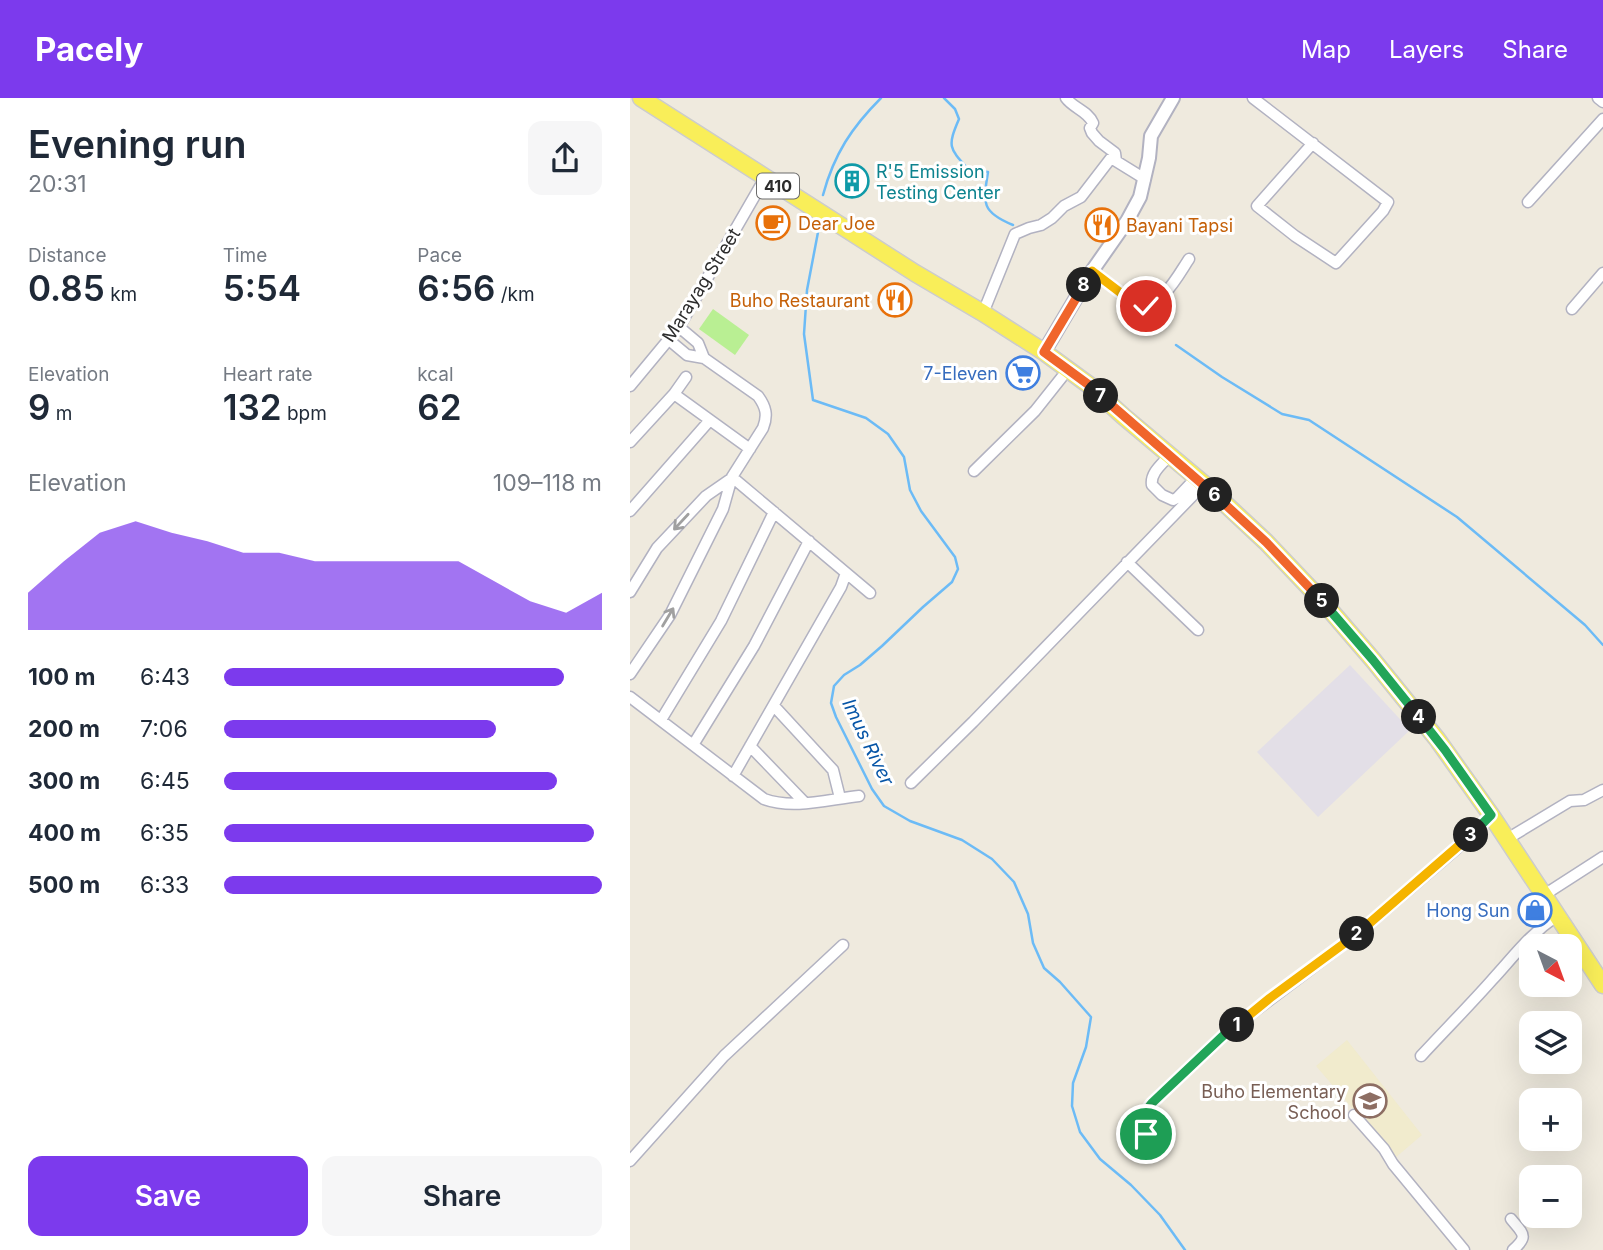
<!DOCTYPE html>
<meta charset="utf-8">
<style>
body{margin:0;font-family:Inter,sans-serif;background:#f6f6f7;color:#1f2937;height:100vh;display:flex;flex-direction:column;font-size:26px;white-space:nowrap}
*{box-sizing:border-box;margin:0}
p{font-size:23px;color:#747a83}
.icon{flex:none;width:38px;height:38px;fill:none;stroke:currentColor;stroke-width:2;stroke-linecap:round;stroke-linejoin:round}
.map{position:relative;flex:1;overflow:hidden}
.details{display:flex;flex-direction:column;background:#fff;width:630px}
.details>*{flex:none}
.needle{width:46px;rotate:139deg}
.controls{position:absolute;left:889px;top:836px;display:grid;gap:14px}
.controls a{display:grid;place-items:center;width:63px;height:63px;border-radius:14px;background:#fff;box-shadow:0 7px 28px #0002;font-size:35px}
.pin{position:absolute;display:grid;place-items:center;width:60px;height:60px;color:#fff;margin:-30px;border:4px solid #fff;border-radius:50%;box-shadow:0 2px 7px #0007}
.km{position:absolute;width:35px;height:35px;margin:-18px;border-radius:50%;background:#222;color:#fff;font-size:19px;line-height:35px;text-align:center}
.round{display:grid;place-items:center;flex:none;width:74px;height:74px;border-radius:14px;background:#f6f6f7}
.overview{display:flex;align-items:center;justify-content:space-between;height:119px;padding:0 28px}
h1{font-size:38px;font-weight:600;line-height:52px}
.figures{display:grid;grid-template-columns:repeat(3,1fr);gap:10px;height:119px;padding:7px 28px}
.figures div{display:grid;align-content:center}
.figures b{font-size:35px;font-weight:600}
.figures small{font-size:19px;font-weight:400}
.figures p{font-size:19px}
.chart{height:196px;padding:14px 28px}
.chart p{display:flex;justify-content:space-between}
.chart svg{width:100%;height:126px;margin-top:7px;fill:#7c3aed;opacity:.7}
.action{display:flex;gap:14px;margin-top:auto;padding:14px 28px}
.action a{flex:1;height:80px;border-radius:14px;background:#7c3aed;color:#fff;font-size:28px;font-weight:600;line-height:80px;text-align:center}
.action a+a{background:#f6f6f7;color:#1f2937}
ul{padding:0 28px;list-style:none;font-size:23px}
li{display:grid;grid-template-columns:112px 84px 1fr;align-items:center;height:52px}
li i{height:18px;border-radius:9px;background:#7c3aed}
header{display:flex;align-items:center;gap:42px;box-sizing:border-box;height:98px;padding:0 35px;background:#7c3aed;color:#fff}
header strong{font-size:33px}
nav{display:flex;gap:38px;margin-inline-start:auto;font-size:24px}
main{display:flex;flex:1;min-height:0}
.map>svg:first-child{display:block}
.industrial{fill:#e3dfe7}
.education{fill:#f1ebcd}
.pitch{fill:#b9ef93}
.lines{fill:none;stroke-linecap:round;stroke-linejoin:round}
.stream{stroke:#6cbbf6;stroke-width:2.5}
.minor-casing{stroke:#b2b2c1;stroke-width:13}
.tertiary-casing{stroke:#b2b2c1;stroke-width:16}
.primary-casing{stroke:#ccc;stroke-width:19}
.minor{stroke:#fff;stroke-width:10}
.tertiary{stroke:#fff;stroke-width:12}
.primary{stroke:#f9ee59;stroke-width:16}
.oneway{stroke:#a0a0a0}
.split-1-casing{stroke:#fff;stroke-width:14}
.split-2-casing{stroke:#fff;stroke-width:14}
.split-3-casing{stroke:#fff;stroke-width:14}
.split-4-casing{stroke:#fff;stroke-width:14}
.split-5-casing{stroke:#fff;stroke-width:14}
.split-6-casing{stroke:#fff;stroke-width:14}
.split-7-casing{stroke:#fff;stroke-width:14}
.split-8-casing{stroke:#fff;stroke-width:14}
.split-9-casing{stroke:#fff;stroke-width:14}
.split-1{stroke:#22a559;stroke-width:9}
.split-2{stroke:#f5b400;stroke-width:9}
.split-3{stroke:#f5b400;stroke-width:9}
.split-4{stroke:#22a559;stroke-width:9}
.split-5{stroke:#22a559;stroke-width:9}
.split-6{stroke:#f0652b;stroke-width:9}
.split-7{stroke:#f0652b;stroke-width:9}
.split-8{stroke:#f0652b;stroke-width:9}
.split-9{stroke:#f5b400;stroke-width:9}
.labels{text-anchor:middle;dominant-baseline:central;stroke-width:6;stroke-linejoin:round;paint-order:stroke}
.shield{fill:#fff;stroke:#6b6b6b;stroke-width:2}
.shield-label{font-size:16px;font-weight:bold;fill:#2c2c2c}
.culture-label{font-size:18px;fill:#0d838f;stroke:#fff;text-anchor:start}
.food-label{font-size:18px;fill:#c56008;stroke:#fff;text-anchor:start}
.street-label{font-size:18px;fill:#2c2c2c;stroke:#fff}
.shop-label{font-size:18px;fill:#366cbe;stroke:#fff;text-anchor:end}
.education-label{font-size:18px;fill:#785e54;stroke:#fff;text-anchor:end}
.water-label{font-size:19px;font-style:italic;fill:#0655a7;stroke:#fff}
</style>
<header>
<strong>Pacely</strong>
<nav><a>Map</a><a>Layers</a><a>Share</a></nav>
</header>
<main>
<section class="details">
<div class="overview"><div><h1>Evening run</h1><p>20:31</p></div><a class="round"><svg class="icon" aria-label="share" viewBox="0 0 24 24"><path d="M12 15V3M7 8l5-5 5 5M5 13v7h14v-7"/></svg></a></div>
<div class="figures">
<div><p>Distance</p><b>0.85<small> km</small></b></div>
<div><p>Time</p><b>5:54</b></div>
<div><p>Pace</p><b>6:56<small> /km</small></b></div>
</div>
<div class="figures">
<div><p>Elevation</p><b>9<small> m</small></b></div>
<div><p>Heart rate</p><b>132<small> bpm</small></b></div>
<div><p>kcal</p><b>62</b></div>
</div>
<div class="chart"><p><span>Elevation</span>109–118 m</p>
<svg viewBox="0 0 160 44" preserveAspectRatio="none"><path d="M0 44V31L10 20L20 10L30 6L40 10L50 13L60 17L70 17L80 20L90 20L100 20L110 20L120 20L130 27L140 34L150 38L160 31V44z"/></svg>
</div>
<ul>
<li><b>100 m</b>6:43<i style="width:90%"></i></li>
<li><b>200 m</b>7:06<i style="width:72%"></i></li>
<li><b>300 m</b>6:45<i style="width:88%"></i></li>
<li><b>400 m</b>6:35<i style="width:98%"></i></li>
<li><b>500 m</b>6:33<i style="width:100%"></i></li>
</ul>
<div class="action"><a>Save</a><a>Share</a></div>
</section>
<div class="map">
<svg width="973" height="1152" viewBox="0 0 973 1152">
<rect width="100%" height="100%" fill="#efeade"/>
<path class="industrial" d="M720,567l60,65 -92,87 -61,-65z"/>
<path class="education" d="M717,942l75,95 -27,23 -79,-92z"/>
<path class="pitch" d="M83,211l36,26 -14,20 -36,-26z"/>
<g class="lines">
<path class="stream" d="M314,0l11,11 4,10c-12,28 -10,29 10,51l19,2c-5,31 -7,40 25,53
M193,97c11,-41 29,-68 58,-97
M189,129l-12,63 -3,44 9,66 53,18 22,16 16,23 6,33 11,21 34,46 3,12 -6,13 -29,25 -41,39 -22,19 -16,10 -10,11 -3,17 5,14 36,72 12,17 26,15 52,19 30,19 22,23 14,32 5,29 11,25 16,14 31,35 -5,30 -13,36 -1,23 8,26 20,27 31,26 29,30 25,35
M546,247l46,32 60,37 27,6 148,97 128,108 18,20"/>
<defs>
<path id="minor" d="M436,0c7,10 22,13 27,25l-3,5 2,5 7,8 16,12 1,8
M623,0l135,104 -5,9 -47,52 -41,-27 -38,-30 56,-63
M968,0l5,4
M898,104l75,-83
M462,173l46,35c25,0 39,-29 51,-47
M942,211l31,-36
M353,215l32,-79 14,-6 12,-3 11,-7 12,-12 17,-9 30,-39 34,21
M49,229l19,16 6,15
M0,288l49,-59 86,-149
M44,296l76,55
M0,344l44,-48 12,-17
M540,357c-8,9 -20,18 -18,30l10,10 11,5 4,-2 19,-20
M344,373l61,-60 27,-34
M102,379l138,116
M0,413l80,-91
M497,464l71,68
M0,494l27,-44 49,-52 26,-18
M0,576l40,-59 53,-106 9,-32 31,-49c5,-13 3,-21 -5,-32l-54,-38 -17,-3 -18,-15
M0,599l134,102c30,11 65,0 95,-3
M144,608l59,64 7,28
M31,622l60,-99 53,-109
M63,647l61,-99 55,-105
M120,648l55,57
M103,678l108,-189 5,-14
M281,685l62,-61 231,-238
M877,741l63,-38 14,-1 19,-10
M914,797l59,-38
M791,958c23,-25 48,-50 71,-76 23,-25 37,-45 66,-65
M724,1017l30,34 9,15 71,86
M526,1052l-15,-27 1,-7 10,-13 75,-71 130,-98 99,-85 35,-34
M0,1063l94,-105 119,-111
M881,1121c12,15 18,17 2,31"/>
<path id="tertiary" d="M414,254l48,-81 35,-50 13,-24 9,-39 2,-22 22,-38"/>
<path id="primary" d="M11,0l274,175 68,40 61,39 45,33 34,31 81,68 62,58 58,61 49,57 64,79 54,76 112,170"/>
</defs>
<use href="#minor" class="minor-casing"/>
<use href="#tertiary" class="tertiary-casing"/>
<use href="#primary" class="primary-casing"/>
<use href="#minor" class="minor"/>
<use href="#tertiary" class="tertiary"/>
<use href="#primary" class="primary"/>
</g>
<defs><path id="oneway-shaft" d="M-6 0H5M1.5-3L5.5 0L1.5 3" fill="none" stroke-width="1.6" stroke-linecap="round" stroke-linejoin="round" transform="scale(1.75)"/></defs>
<g class="oneway">
<use href="#oneway-shaft" transform="translate(51 424) rotate(133)"/>
<use href="#oneway-shaft" transform="translate(38 519) rotate(-59)"/>
</g>
<g class="lines">
<defs>
<path id="split-1" d="M516,1036c-8,-16 -4,-18 6,-31l75,-71 10,-7"/>
<path id="split-2" d="M607,927l33,-27 87,-64"/>
<path id="split-3" d="M727,836l114,-99"/>
<path id="split-4" d="M789,619l26,33 46,65 -20,20"/>
<path id="split-5" d="M692,503l51,59 46,57"/>
<path id="split-6" d="M585,397l51,47 56,59"/>
<path id="split-7" d="M471,298l114,99"/>
<path id="split-8" d="M454,187l-40,67 45,33 12,11"/>
<path id="split-9" d="M454,187l8,-14 46,35h8"/>
</defs>
<use href="#split-1" class="split-1-casing"/>
<use href="#split-2" class="split-2-casing"/>
<use href="#split-3" class="split-3-casing"/>
<use href="#split-4" class="split-4-casing"/>
<use href="#split-5" class="split-5-casing"/>
<use href="#split-6" class="split-6-casing"/>
<use href="#split-7" class="split-7-casing"/>
<use href="#split-8" class="split-8-casing"/>
<use href="#split-9" class="split-9-casing"/>
<use href="#split-1" class="split-1"/>
<use href="#split-2" class="split-2"/>
<use href="#split-3" class="split-3"/>
<use href="#split-4" class="split-4"/>
<use href="#split-5" class="split-5"/>
<use href="#split-6" class="split-6"/>
<use href="#split-7" class="split-7"/>
<use href="#split-8" class="split-8"/>
<use href="#split-9" class="split-9"/>
</g>
<defs>
<symbol id="building-ring" viewBox="-11 -11 22 22"><circle r="9.5" fill="#fff" stroke="#0f9aa8" stroke-width="1.5"/><path d="M-4-6H4V6H1V3H-1V6H-4ZM-2.5-4.3h1.7v1.8h-1.7ZM.8-4.3h1.7v1.8H.8ZM-2.5-1h1.7V.8h-1.7ZM.8-1h1.7V.8H.8Z" fill="#0f9aa8"/></symbol>
<symbol id="cafe-ring" viewBox="-11 -11 22 22"><circle r="9.5" fill="#fff" stroke="#e8710a" stroke-width="1.5"/><path d="M-5.5-4.5H6V0H3Q3 3.5 0 3.5H-2.5Q-5.5 3.5-5.5 0ZM3-3.2v2h1.7v-2ZM-6 4.5H4V6H-6Z" fill="#e8710a"/></symbol>
<symbol id="restaurant-ring" viewBox="-11 -11 22 22"><circle r="9.5" fill="#fff" stroke="#e8710a" stroke-width="1.5"/><path d="M-5-6h1v4h1v-4h1v4h1v-4h1v5L-1.5 .5V6h-2V.5L-5-1ZM5-6V6H3V1.5H1.5Q1.5-4 5-6Z" fill="#e8710a"/></symbol>
<symbol id="supermarket-ring" viewBox="-11 -11 22 22"><circle r="9.5" fill="#fff" stroke="#3f7fe0" stroke-width="1.5"/><path d="M-6-5.5h2.5l.6 2H6L4.5 2H-2.5L-4.4-4H-6ZM-1.5 3.2a1.3 1.3 0 1 0 .1 0ZM3 3.2a1.3 1.3 0 1 0 .1 0Z" fill="#3f7fe0"/></symbol>
<symbol id="shop-ring" viewBox="-11 -11 22 22"><circle r="9.5" fill="#fff" stroke="#3f7fe0" stroke-width="1.5"/><path d="M-5-2.5h2.3a2.7 3.5 0 0 1 5.4 0H5L5.5 6h-11ZM-1.5-2.5h3a1.5 2.3 0 0 0-3 0Z" fill="#3f7fe0"/></symbol>
<symbol id="school-ring" viewBox="-11 -11 22 22"><circle r="9.5" fill="#fff" stroke="#8d6e63" stroke-width="1.5"/><path d="M0-5L7-2L0 1L-7-2ZM-4 1L0 2.5L4 1V4Q0 6-4 4Z" fill="#8d6e63"/></symbol>
</defs>
<g fill-rule="evenodd">
<use href="#building-ring" x="203" y="64" width="38" height="38"/>
<use href="#cafe-ring" x="124" y="106" width="38" height="38"/>
<use href="#restaurant-ring" x="453" y="108" width="38" height="38"/>
<use href="#restaurant-ring" x="246" y="183" width="38" height="38"/>
<use href="#supermarket-ring" x="374" y="256" width="38" height="38"/>
<use href="#shop-ring" x="886" y="793" width="38" height="38"/>
<use href="#school-ring" x="721" y="984" width="38" height="38"/>
</g>
<g class="labels">
<rect class="shield" x="127" y="75.5" width="42" height="25" rx="5"/>
<g class="shield-label">
<text x="148" y="88">410</text>
</g>
<g class="culture-label">
<text x="246" y="73">R'5 Emission<tspan x="246" dy="21">Testing Center</tspan></text>
</g>
<g class="food-label">
<text x="168" y="125">Dear Joe</text>
<text x="496" y="127">Bayani Tapsi</text>
<text x="240" y="202" text-anchor="end">Buho Restaurant</text>
</g>
<g class="street-label">
<text transform="translate(71 187) rotate(-58)">Marayag Street</text>
</g>
<g class="shop-label">
<text x="368" y="275">7-Eleven</text>
<text x="880" y="812">Hong Sun</text>
</g>
<g class="education-label">
<text x="716" y="993">Buho Elementary<tspan x="716" dy="21">School</tspan></text>
</g>
<g class="water-label">
<text transform="translate(238 644) rotate(64)">Imus River</text>
</g>
</g>
</svg>
<div class="controls">
<a><svg class="needle" viewBox="-14 -14 28 28"><path d="M0-13l5 13h-10z" fill="#e53935"/><path d="M0 13l5-13h-10z" fill="#747a83"/></svg></a>
<a><svg class="icon" aria-label="layers" viewBox="0 0 24 24"><path d="M12 4l9 5-9 5-9-5zM3 14l9 5 9-5"/></svg></a>
<a>+</a>
<a>−</a>
</div>
<div class="pin" style="left:516px;top:1036px;background:#1e9e55"><svg class="icon" aria-label="arrive" viewBox="0 0 24 24"><path d="M6 21V4h12l-3 4 3 4H6"/></svg></div>
<div class="pin" style="left:516px;top:208px;background:#d93025"><svg class="icon" aria-label="check" viewBox="0 0 24 24"><path d="M5 12l5 5 9-10"/></svg></div>
<b class="km" style="left:607px;top:927px">1</b>
<b class="km" style="left:727px;top:836px">2</b>
<b class="km" style="left:841px;top:737px">3</b>
<b class="km" style="left:789px;top:619px">4</b>
<b class="km" style="left:692px;top:503px">5</b>
<b class="km" style="left:585px;top:397px">6</b>
<b class="km" style="left:471px;top:298px">7</b>
<b class="km" style="left:454px;top:187px">8</b>
</div>
</main>
